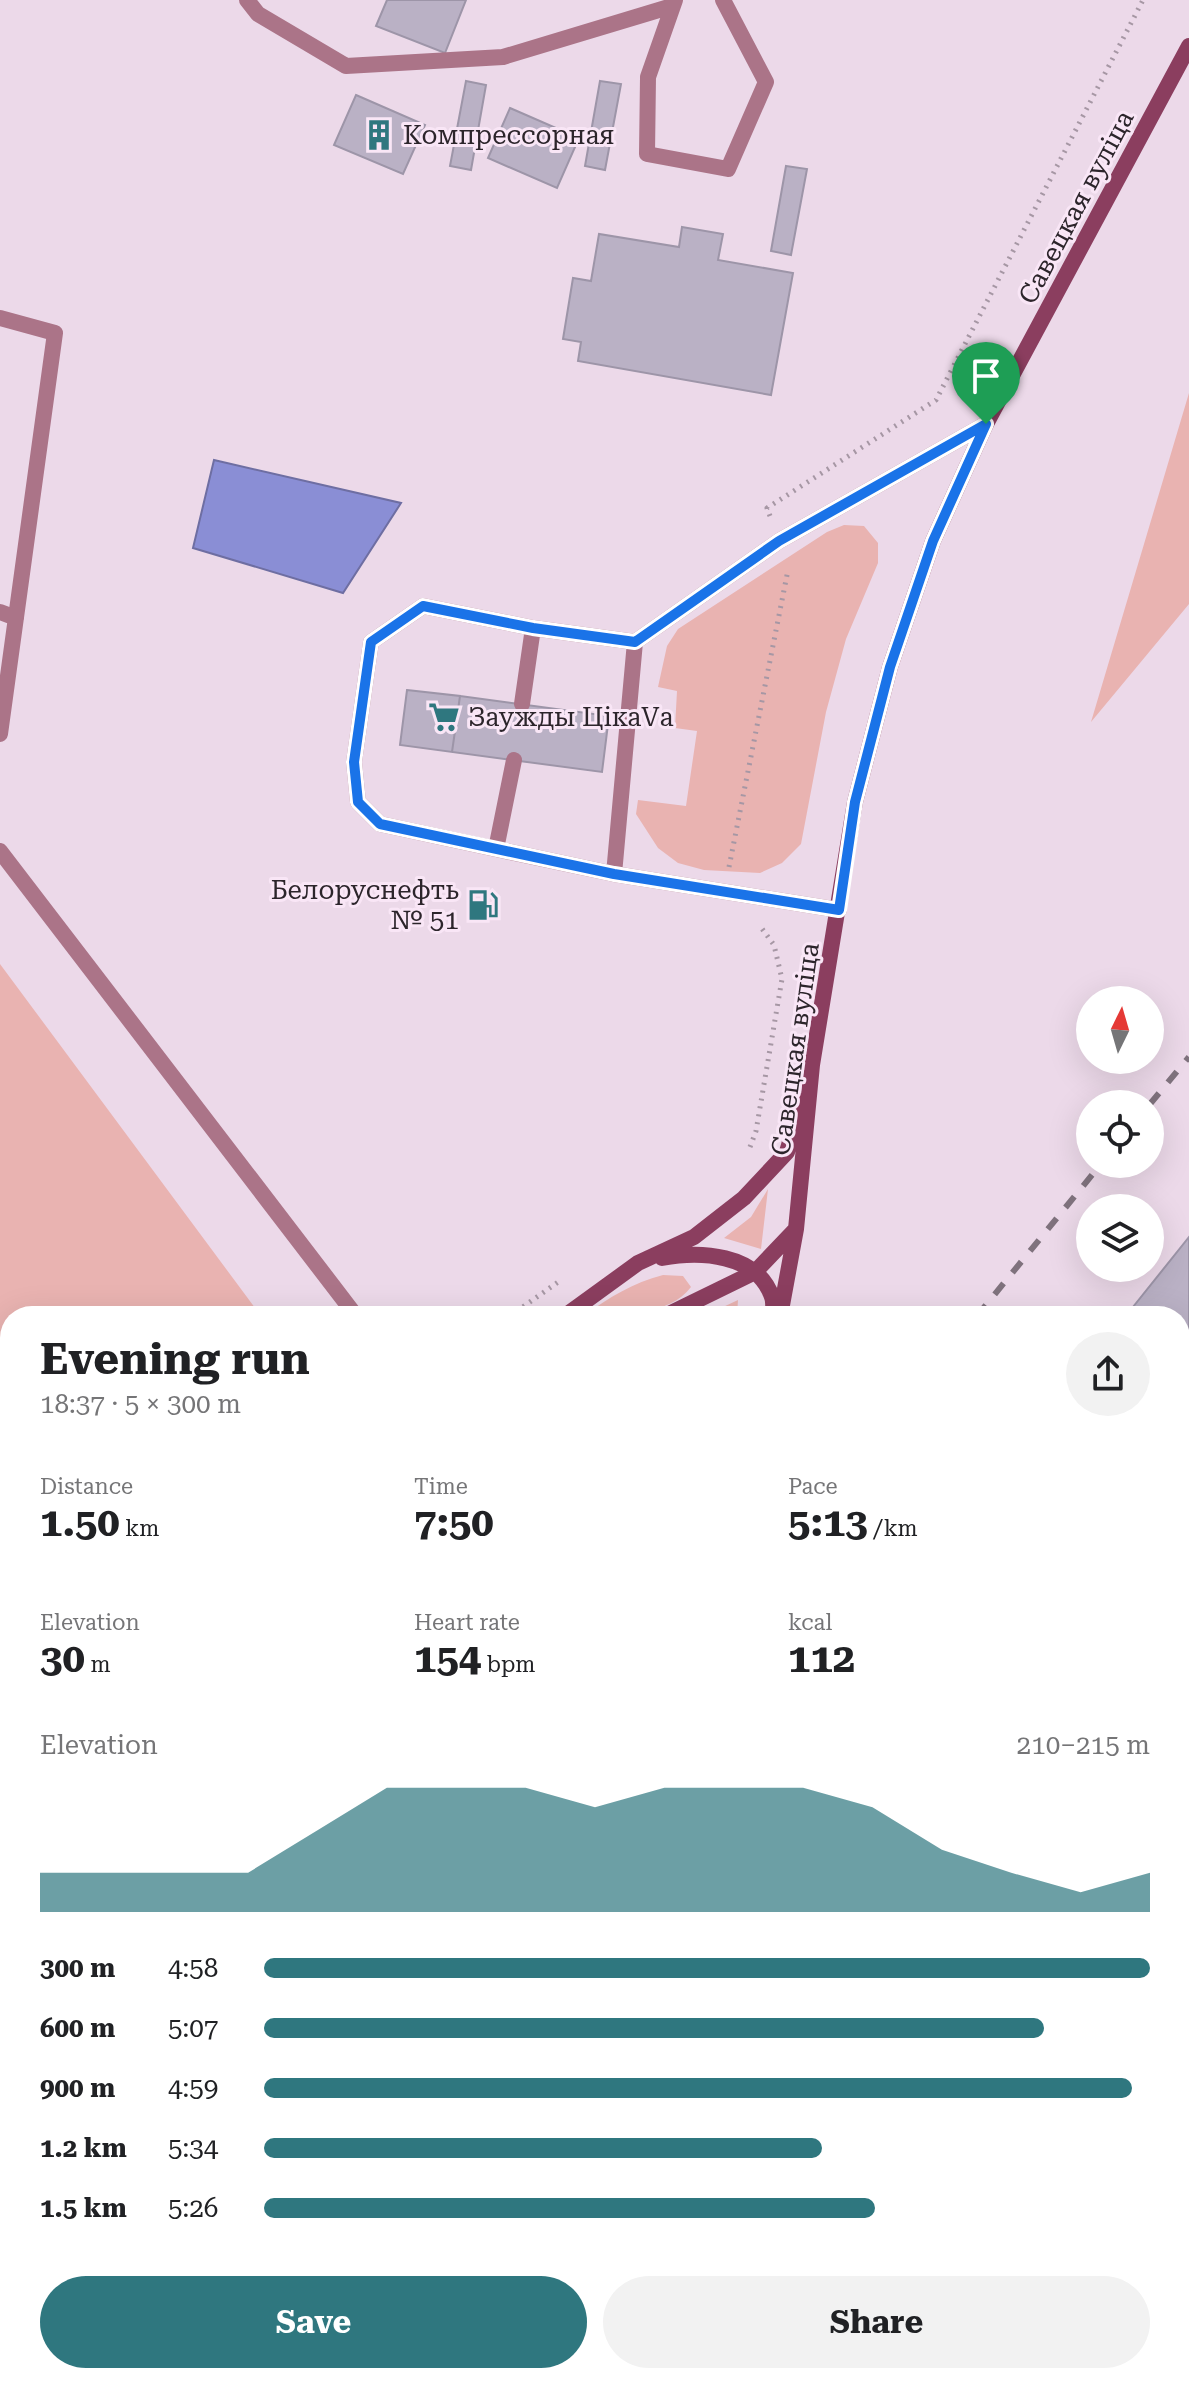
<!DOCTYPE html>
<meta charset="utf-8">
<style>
body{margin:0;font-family:"Roboto Serif",serif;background:#f2f2f2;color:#202124;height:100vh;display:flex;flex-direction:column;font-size:30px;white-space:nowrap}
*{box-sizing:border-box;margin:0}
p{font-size:26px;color:#757577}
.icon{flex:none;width:44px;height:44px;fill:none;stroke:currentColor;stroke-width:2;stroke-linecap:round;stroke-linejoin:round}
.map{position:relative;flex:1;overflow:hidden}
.drawer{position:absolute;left:0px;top:1306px;width:1190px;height:1078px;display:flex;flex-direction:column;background:#fff;border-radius:32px 32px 0 0;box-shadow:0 8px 32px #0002}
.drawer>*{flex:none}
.needle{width:52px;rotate:5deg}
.tools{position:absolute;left:1076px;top:986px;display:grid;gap:16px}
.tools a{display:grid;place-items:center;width:88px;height:88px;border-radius:50%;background:#fff;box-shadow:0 8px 32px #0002;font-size:40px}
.pin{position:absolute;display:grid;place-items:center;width:68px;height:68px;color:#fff;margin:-82px -34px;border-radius:50% 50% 50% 0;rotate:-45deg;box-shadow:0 0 8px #0007}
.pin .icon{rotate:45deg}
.round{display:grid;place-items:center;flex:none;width:84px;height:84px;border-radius:42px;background:#f2f2f2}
.summary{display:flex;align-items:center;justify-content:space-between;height:136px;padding:0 40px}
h1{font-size:44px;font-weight:700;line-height:60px}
.metrics{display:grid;grid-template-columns:repeat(3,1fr);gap:12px;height:136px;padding:8px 40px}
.metrics div{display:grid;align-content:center}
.metrics b{font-size:40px;font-weight:700}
.metrics small{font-size:22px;font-weight:400}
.metrics p{font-size:22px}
.chart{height:224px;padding:16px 40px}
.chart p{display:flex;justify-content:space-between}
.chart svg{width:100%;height:144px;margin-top:8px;fill:#2f777f;opacity:.7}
.cta{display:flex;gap:16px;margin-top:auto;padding:16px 40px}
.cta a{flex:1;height:92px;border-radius:48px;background:#2f777f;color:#fff;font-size:32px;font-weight:700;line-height:92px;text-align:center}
.cta a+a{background:#f2f2f2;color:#202124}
ul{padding:0 40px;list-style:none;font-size:26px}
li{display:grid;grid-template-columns:128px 96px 1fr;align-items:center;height:60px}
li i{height:20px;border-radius:10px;background:#2f777f}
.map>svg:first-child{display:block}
.green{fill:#e9b3b1}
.water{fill:#8a8ed5;stroke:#6e6ea2;stroke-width:2}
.building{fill:#bab1c5;stroke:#9d95a8;stroke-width:2}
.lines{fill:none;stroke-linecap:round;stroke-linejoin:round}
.path{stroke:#a697a4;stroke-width:5;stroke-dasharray:2 6;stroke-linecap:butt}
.lane{stroke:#ab7488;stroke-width:16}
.secondary{stroke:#8b3e5f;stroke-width:16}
.rail{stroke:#7f727d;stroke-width:6;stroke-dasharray:14 14;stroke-linecap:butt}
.route-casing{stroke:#fff;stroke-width:16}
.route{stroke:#1a73e8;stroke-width:10}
.labels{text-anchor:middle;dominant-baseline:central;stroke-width:6;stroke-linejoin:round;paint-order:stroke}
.poi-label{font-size:26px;fill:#2c252b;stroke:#f9e6f6;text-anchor:start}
.street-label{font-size:26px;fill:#2c252b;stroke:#f9e6f6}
</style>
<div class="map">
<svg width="1189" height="2383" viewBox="0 0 1189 2383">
<rect width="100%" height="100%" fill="#ecd9e9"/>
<path class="green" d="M1189,393v211l-98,118z
M844,525l20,1 14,17v20l-32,76 -20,73 -25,132 -19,19 -22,10 -56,-3 -26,-7 -20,-15 -22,-34 2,-14 48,6 11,-75 -22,-3 2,-37 -19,-4 9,-41 11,-17 149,-97z
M0,964l261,352h-251v321l-10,8z
M768,1189l-7,60 -37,-11 27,-21z
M663,1275l20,1 8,11c-21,29 -75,29 -107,29 25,-19 49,-33 79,-41z
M738,1300l-1,16h-33z
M10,1862v110l-10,9v-113z
M1189,2205v178h-48l2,-9h37v-136z
M10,2361v13h328l-9,9h-329v-14z
M364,2374h143l-2,9h-114z"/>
<path class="water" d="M214,460l187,43 -58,90 -150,-45z"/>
<path class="building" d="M387,0h79l-21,53 -69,-27z
M466,81l20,4 -15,85 -21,-4z
M600,81l21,3 -16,86 -20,-4z
M356,95l69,30 -22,49 -69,-29z
M510,108l69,30 -22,50 -69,-30z
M786,166l21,3 -16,86 -20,-4z
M682,227l41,7 -5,26 75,13 -22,122 -193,-34 3,-19 -18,-3 10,-61 18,3 8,-47 80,13z
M407,690l53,6 -8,56 -52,-7z
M460,696l149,20 -7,56 -150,-20z
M1189,1237v114l-9,-7v-28h-35l-12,-9z"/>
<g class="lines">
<path class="path" d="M770,516l-3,-8 169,-108 207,-400
M729,867l59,-297
M750,1147l6,-16 26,-152 -8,-34 -14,-19
M510,1316l51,-36
M1180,1800l9,-15
M581,2383l1,-9
M1054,2383v-9"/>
<path class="lane" d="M247,0l11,14 88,52 157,-9 169,-51
M675,0l-27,77 -1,77 81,15 38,-87 -43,-82
M0,318l55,15 -55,401
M0,612l16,6
M522,704l11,-76 102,14 144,-101 207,-117
M514,760l-18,89 118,25 225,36
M496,849l-116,-25 -22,-22 -4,-40 17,-120 52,-36 110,22
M0,851l356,465
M614,874l21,-232"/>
<path class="secondary" d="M662,1258c37,-7 95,-5 110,39 2,5 1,13 1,19
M565,1316l73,-53 56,-26 50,-39 43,-46 15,-51
M665,1316l90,-44 40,-42
M780,1316l16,-87 16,-164 43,-263 35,-135 43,-126 53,-117 203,-378
M0,1737l10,-7
M656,2383v-9"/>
<path class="rail" d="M1150,1104l39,-47
M977,1316l124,-152
M1180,1602l9,-20
M0,2248l10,-9
M969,2383l1,-9"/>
</g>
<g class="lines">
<defs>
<path id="route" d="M986,424l-53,117 -43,126 -35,135 -16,108 -225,-36 -234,-50 -22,-22 -4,-40 17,-120 52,-36 110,22 102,14 144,-101z"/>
</defs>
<use href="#route" class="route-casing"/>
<use href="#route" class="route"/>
</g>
<defs>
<symbol id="building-bare" viewBox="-9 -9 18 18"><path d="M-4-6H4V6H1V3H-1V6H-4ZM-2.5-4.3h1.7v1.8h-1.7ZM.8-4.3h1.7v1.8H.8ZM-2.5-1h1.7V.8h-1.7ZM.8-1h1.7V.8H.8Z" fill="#2f777f" stroke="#f9e6f6" stroke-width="2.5" paint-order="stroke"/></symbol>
<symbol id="supermarket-bare" viewBox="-9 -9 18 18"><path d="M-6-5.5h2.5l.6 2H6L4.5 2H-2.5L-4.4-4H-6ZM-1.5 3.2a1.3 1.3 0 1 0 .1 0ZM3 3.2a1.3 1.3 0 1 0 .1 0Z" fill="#2f777f" stroke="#f9e6f6" stroke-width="2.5" paint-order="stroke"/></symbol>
<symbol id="fuel-bare" viewBox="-9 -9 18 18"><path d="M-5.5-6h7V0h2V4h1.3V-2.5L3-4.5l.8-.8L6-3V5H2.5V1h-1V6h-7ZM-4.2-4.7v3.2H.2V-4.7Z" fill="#2f777f" stroke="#f9e6f6" stroke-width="2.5" paint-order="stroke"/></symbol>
</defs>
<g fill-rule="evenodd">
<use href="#building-bare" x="357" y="113" width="44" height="44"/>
<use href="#supermarket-bare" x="422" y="695" width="44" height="44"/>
<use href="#fuel-bare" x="461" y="883" width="44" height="44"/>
</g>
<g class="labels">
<g class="poi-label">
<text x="403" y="135">Компрессорная</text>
<text x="468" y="717">Заужды ЦікаVа</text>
<text x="459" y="890" text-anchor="end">Белоруснефть<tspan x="459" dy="30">№ 51</tspan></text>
</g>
<g class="street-label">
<text transform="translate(1076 207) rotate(-62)">Савецкая вуліца</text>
<text transform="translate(795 1049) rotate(-82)">Савецкая вуліца</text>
</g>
</g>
</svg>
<div class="tools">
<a><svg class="needle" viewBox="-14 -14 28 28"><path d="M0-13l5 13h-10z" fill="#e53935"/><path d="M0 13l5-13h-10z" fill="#757577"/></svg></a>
<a><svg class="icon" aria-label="locate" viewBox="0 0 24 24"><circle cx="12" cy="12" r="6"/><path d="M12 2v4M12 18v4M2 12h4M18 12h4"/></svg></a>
<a><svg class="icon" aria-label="layers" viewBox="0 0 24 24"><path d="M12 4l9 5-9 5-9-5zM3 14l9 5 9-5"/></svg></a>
</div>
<div class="pin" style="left:986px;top:424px;background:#1e9e55"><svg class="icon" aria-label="arrive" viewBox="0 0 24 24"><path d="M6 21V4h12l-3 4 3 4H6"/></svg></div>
<section class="drawer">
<div class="summary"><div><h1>Evening run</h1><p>18:37 · 5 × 300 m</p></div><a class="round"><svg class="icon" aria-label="share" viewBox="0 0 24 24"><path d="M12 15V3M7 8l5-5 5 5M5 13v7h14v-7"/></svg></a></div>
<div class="metrics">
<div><p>Distance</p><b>1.50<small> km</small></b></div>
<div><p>Time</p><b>7:50</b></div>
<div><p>Pace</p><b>5:13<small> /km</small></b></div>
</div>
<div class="metrics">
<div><p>Elevation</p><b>30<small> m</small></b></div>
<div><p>Heart rate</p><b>154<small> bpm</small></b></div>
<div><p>kcal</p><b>112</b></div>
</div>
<div class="chart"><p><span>Elevation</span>210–215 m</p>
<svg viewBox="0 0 160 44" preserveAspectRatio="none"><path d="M0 44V32L10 32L20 32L30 32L40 19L50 6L60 6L70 6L80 12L90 6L100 6L110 6L120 12L130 25L140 32L150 38L160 32V44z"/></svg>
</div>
<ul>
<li><b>300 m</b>4:58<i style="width:100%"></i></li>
<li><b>600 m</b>5:07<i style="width:88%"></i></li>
<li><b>900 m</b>4:59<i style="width:98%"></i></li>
<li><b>1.2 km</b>5:34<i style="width:63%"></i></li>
<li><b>1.5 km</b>5:26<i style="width:69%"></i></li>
</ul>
<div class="cta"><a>Save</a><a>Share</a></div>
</section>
</div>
